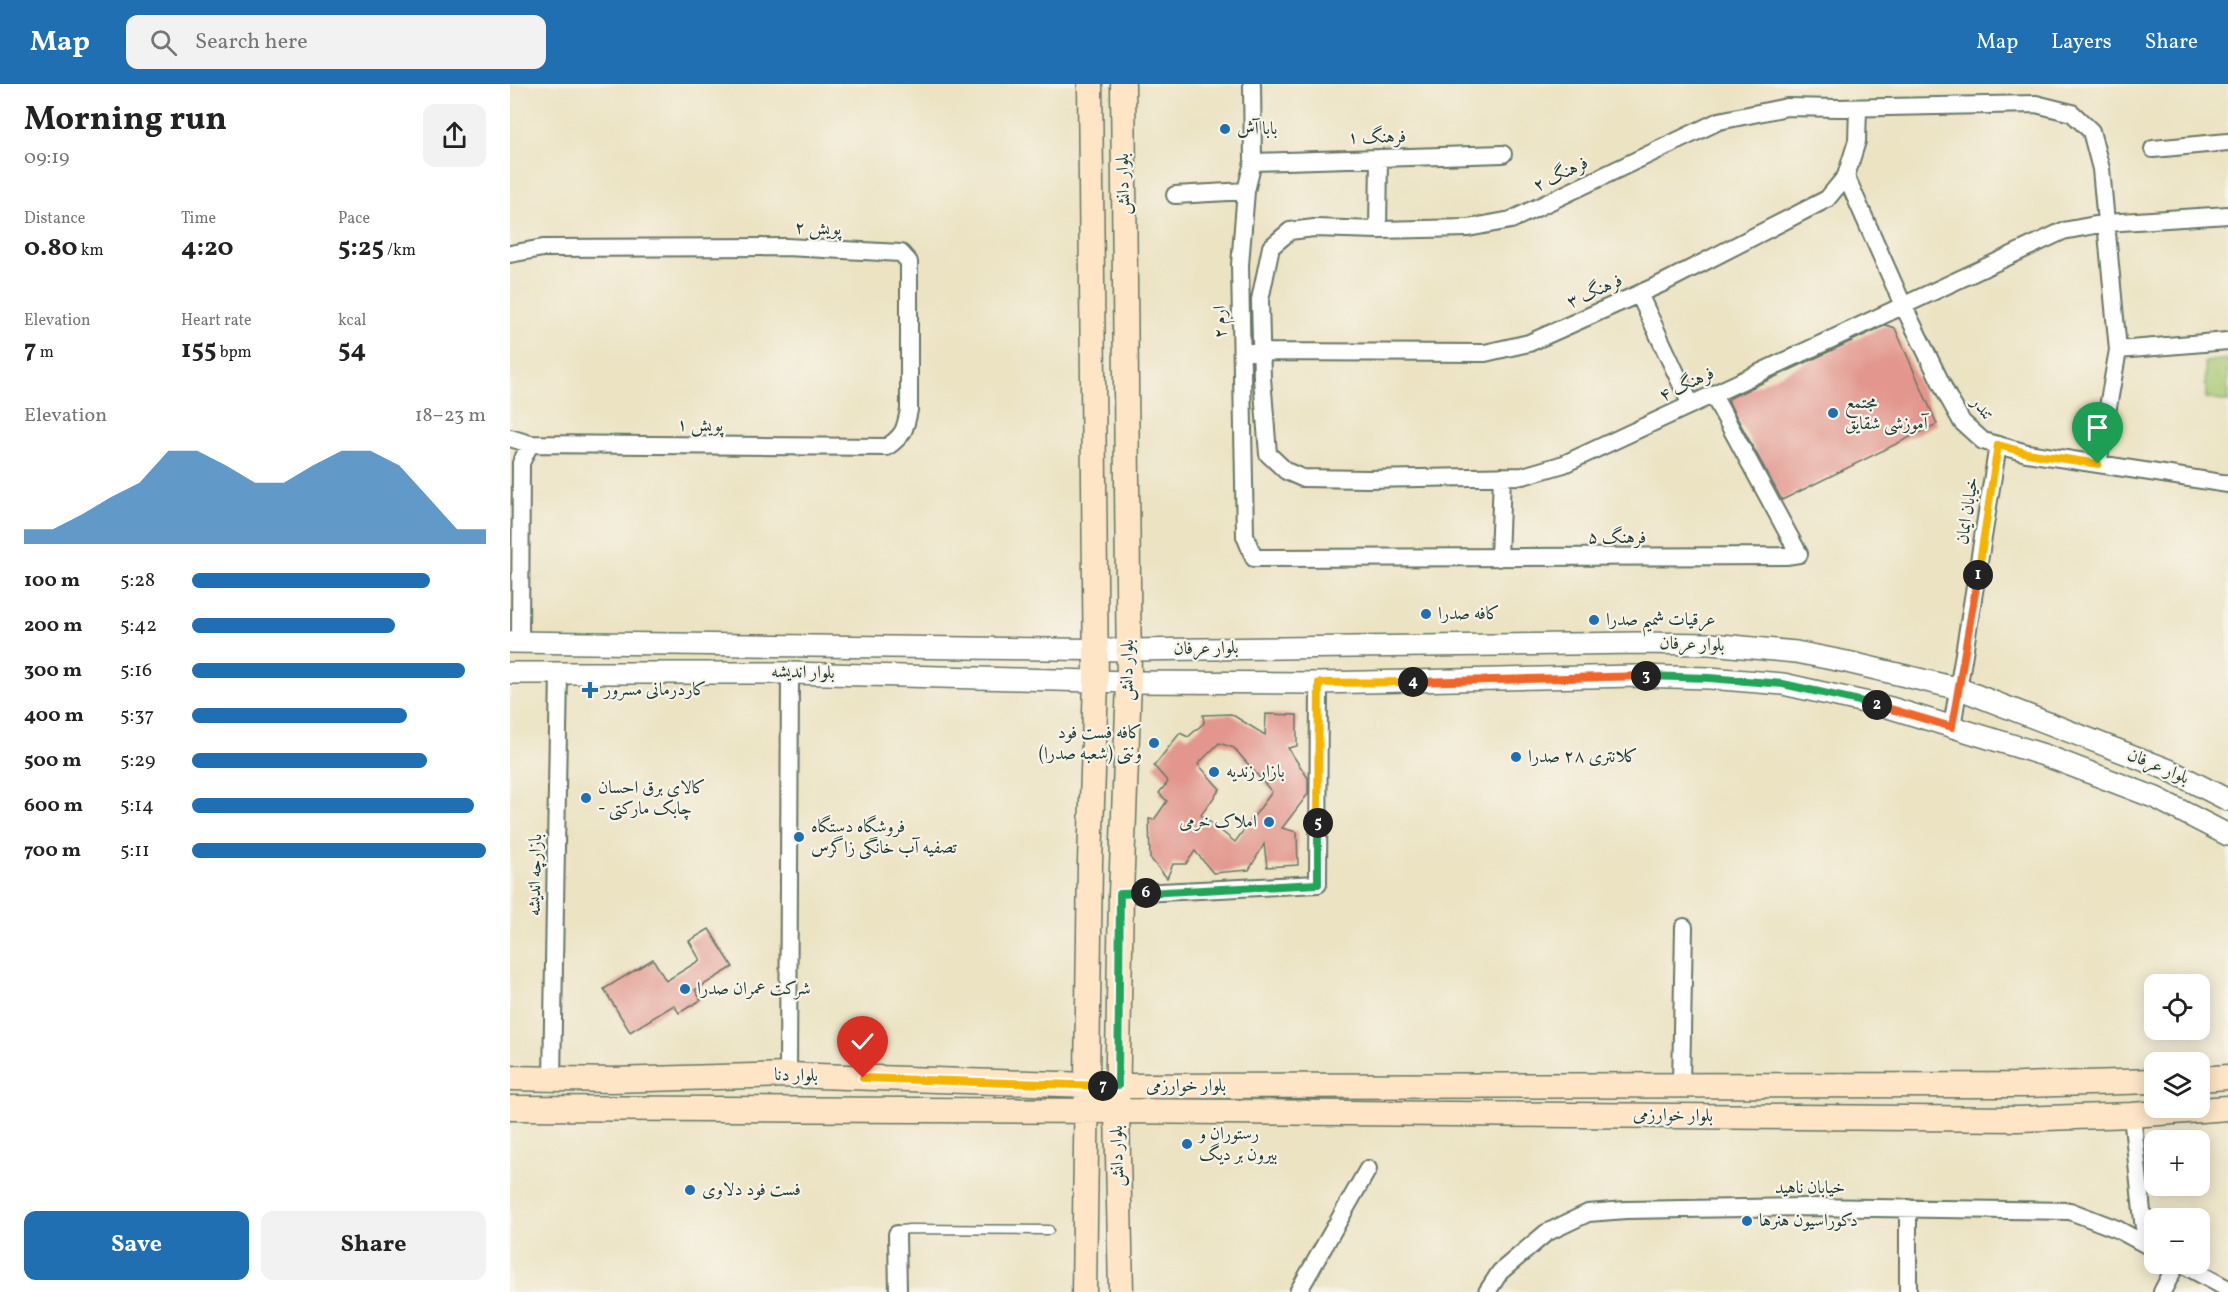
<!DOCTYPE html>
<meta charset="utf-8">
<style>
body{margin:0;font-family:Vollkorn,Amiri,serif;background:#f2f2f2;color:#222;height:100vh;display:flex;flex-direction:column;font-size:22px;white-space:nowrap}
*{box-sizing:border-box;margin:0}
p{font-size:20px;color:#767676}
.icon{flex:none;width:33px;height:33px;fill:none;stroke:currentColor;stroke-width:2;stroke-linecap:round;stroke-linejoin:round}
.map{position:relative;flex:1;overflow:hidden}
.panel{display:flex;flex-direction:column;background:#fff;width:510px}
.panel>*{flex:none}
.buttons{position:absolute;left:1634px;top:890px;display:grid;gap:12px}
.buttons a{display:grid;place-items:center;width:66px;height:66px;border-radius:12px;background:#fff;box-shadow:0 3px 15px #0003;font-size:30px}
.pin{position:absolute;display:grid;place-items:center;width:51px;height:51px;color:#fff;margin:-62px -26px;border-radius:50% 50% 50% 0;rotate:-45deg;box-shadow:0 0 6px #0007}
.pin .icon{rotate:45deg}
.km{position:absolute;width:30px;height:30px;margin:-15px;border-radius:50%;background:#222;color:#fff;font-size:16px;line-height:30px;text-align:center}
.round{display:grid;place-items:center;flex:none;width:63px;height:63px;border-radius:12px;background:#f2f2f2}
.head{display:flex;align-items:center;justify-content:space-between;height:102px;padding:0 24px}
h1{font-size:33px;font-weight:700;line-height:45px}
.stats{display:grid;grid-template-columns:repeat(3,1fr);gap:9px;height:102px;padding:6px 24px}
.stats div{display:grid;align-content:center}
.stats b{font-size:26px;font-weight:700}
.stats small{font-size:16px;font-weight:400}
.stats p{font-size:16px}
.chart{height:168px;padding:12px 24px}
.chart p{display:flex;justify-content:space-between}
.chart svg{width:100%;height:108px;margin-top:6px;fill:#1f6fb2;opacity:.7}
.cta{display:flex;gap:12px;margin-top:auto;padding:12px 24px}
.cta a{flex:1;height:69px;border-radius:12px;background:#1f6fb2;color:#fff;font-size:24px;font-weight:700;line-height:69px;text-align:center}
.cta a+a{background:#f2f2f2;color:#222}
ul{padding:0 24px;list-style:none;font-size:20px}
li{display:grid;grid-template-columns:96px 72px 1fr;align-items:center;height:45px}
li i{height:15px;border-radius:8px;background:#1f6fb2}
header{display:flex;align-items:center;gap:36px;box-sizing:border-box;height:84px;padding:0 30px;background:#1f6fb2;color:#fff}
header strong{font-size:28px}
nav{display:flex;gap:33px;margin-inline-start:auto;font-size:21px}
.search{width:420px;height:54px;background:#f2f2f2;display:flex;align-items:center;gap:15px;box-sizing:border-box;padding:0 21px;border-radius:12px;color:#767676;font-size:22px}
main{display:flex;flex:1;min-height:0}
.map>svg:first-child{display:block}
.green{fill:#a6c770;stroke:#628252;stroke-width:1.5}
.building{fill:#e2968d;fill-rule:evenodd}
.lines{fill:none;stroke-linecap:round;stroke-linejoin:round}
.service-casing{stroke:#677766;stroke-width:11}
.minor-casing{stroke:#677766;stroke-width:20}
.tertiary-casing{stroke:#677766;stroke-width:24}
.secondary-casing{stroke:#677766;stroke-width:27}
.service{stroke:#fff;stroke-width:8}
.minor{stroke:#fff;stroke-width:16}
.tertiary{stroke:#fff;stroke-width:21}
.secondary{stroke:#fde5c5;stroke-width:24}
.split-1-casing{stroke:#fff;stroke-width:12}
.split-2-casing{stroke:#fff;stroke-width:12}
.split-3-casing{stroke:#fff;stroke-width:12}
.split-4-casing{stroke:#fff;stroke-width:12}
.split-5-casing{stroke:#fff;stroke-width:12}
.split-6-casing{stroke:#fff;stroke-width:12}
.split-7-casing{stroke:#fff;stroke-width:12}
.split-8-casing{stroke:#fff;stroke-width:12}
.split-1{stroke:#f5b400;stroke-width:8}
.split-2{stroke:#f0652b;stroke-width:8}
.split-3{stroke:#22a559;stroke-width:8}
.split-4{stroke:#f0652b;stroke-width:8}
.split-5{stroke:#f5b400;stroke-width:8}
.split-6{stroke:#22a559;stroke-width:8}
.split-7{stroke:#22a559;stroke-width:8}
.split-8{stroke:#f5b400;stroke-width:8}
.poi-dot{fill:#1f6fb2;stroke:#f7f3e8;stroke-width:2}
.labels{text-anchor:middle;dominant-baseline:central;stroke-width:4.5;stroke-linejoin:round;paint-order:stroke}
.poi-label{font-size:18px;fill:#1f3d34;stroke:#f7f3e8;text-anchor:start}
.street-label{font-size:18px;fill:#1f3d34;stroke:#f7f3e8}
</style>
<header>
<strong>Map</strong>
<div class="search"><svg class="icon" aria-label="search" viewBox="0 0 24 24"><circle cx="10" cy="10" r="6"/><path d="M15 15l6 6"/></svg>Search here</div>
<nav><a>Map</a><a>Layers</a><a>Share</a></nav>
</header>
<main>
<section class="panel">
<div class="head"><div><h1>Morning run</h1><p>09:19</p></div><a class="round"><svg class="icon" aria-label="share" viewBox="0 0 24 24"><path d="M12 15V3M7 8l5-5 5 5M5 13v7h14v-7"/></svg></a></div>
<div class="stats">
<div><p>Distance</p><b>0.80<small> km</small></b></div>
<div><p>Time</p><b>4:20</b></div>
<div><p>Pace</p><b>5:25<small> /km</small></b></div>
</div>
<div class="stats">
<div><p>Elevation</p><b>7<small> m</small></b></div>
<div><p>Heart rate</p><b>155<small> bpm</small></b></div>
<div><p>kcal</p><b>54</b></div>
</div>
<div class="chart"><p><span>Elevation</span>18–23 m</p>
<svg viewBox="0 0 160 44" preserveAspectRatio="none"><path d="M0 44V38L10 38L20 32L30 25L40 19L50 6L60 6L70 12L80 19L90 19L100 12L110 6L120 6L130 12L140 25L150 38L160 38V44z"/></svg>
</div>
<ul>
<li><b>100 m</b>5:28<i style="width:81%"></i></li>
<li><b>200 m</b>5:42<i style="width:69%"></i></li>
<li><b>300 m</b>5:16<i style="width:93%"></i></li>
<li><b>400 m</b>5:37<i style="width:73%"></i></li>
<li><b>500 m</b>5:29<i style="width:80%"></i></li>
<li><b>600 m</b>5:14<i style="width:96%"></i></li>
<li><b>700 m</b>5:11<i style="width:100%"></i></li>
</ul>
<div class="cta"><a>Save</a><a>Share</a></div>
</section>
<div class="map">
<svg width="1718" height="1208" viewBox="0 0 1718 1208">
<rect width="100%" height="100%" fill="#f7f3e8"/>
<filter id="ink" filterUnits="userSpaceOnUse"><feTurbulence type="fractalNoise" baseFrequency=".0167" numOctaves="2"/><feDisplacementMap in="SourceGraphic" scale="12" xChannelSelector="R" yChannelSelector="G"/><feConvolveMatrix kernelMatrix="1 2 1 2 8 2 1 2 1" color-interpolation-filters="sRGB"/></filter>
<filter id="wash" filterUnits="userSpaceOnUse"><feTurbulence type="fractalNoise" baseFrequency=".008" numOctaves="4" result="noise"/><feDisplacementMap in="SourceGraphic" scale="24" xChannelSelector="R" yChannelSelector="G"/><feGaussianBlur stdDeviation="1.35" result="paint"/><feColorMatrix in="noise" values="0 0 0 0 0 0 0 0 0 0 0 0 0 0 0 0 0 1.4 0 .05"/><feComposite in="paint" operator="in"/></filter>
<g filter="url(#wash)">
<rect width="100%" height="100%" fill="#ece3c3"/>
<path class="green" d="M1718,275v43l-22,-4 -1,-36z"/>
<g id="blocks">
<path class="building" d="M1376,241l9,3 42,96 -155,76 -54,-99 2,-3z
M721,630l34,21 1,-21 31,1v31l-9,2 20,30v16l-26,34 15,4 1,33 -31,2 -3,-23 -15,26 -36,3 -18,-22 -9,13h-13l-6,14 -17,-20 -1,-39 5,1 13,-19 -8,-8 9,-11 -14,-16 26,-33 8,4 16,-14 -1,-8zM709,659l15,5 38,44 -37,50 -34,-27 19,-26 -22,-25z
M199,845l24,38 -38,23 6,10 -22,13 -5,-8 -44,27 -26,-43 49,-30 13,22 34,-21 -11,-19z"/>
</g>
</g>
<g filter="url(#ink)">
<use href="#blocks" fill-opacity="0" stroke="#677766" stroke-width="1.5"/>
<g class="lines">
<defs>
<path id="service" d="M387,1150l5,-4 7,-1 140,1"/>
<path id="minor" d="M742,0l1,78 -7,29 -6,74 5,271 9,22 532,-2 13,-2 -86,-159
M1643,65l75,-7
M743,78l250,-8
M1336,92l57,129 45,92 14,25 21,19 44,12 201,31
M665,111l71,-4
M868,146l1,-72
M0,170l33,-6 243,-1 115,6 8,9v148c-4,20 -5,25 -22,37l-357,-3 -20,-6
M1129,210l52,111
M1608,266l110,-9
M741,268l234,1 44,-10 134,-60 164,-84 19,-23 11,-35 1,-33
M1588,380l20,-114 -17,-181 -10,-38 -19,-18 -36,-9 -198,4 -51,-1 -68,14 -208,99 -43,8 -90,2 -64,-2 -24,3 -19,16 -11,53 2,78 6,76 18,17 16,7 66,1 155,-3 41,-12 499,-233 43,-8 122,-8
M989,474l3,-82
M10,558l1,-179 9,-19
M1442,643l46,-282
M611,810l197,-10 1,-201
M278,991l2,-402
M42,995l7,-406
M1171,1001l3,-158
M1622,1031l11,106 4,24
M387,1150l1,58
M1670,1179l48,26
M788,1208l70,-123
M977,1208l13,-20 46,-39 42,-20 38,-3 181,-3 263,4 47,18 37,20
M1398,1208v-84
M1652,1208l15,-29"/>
<path id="tertiary" d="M0,558l619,8 509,-7 72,1 86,8 51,10 113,27 209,81 59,30
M0,589h280l339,9 190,1 316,-7 74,2 74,6 108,24 153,47 112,43 72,37"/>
<path id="secondary" d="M0,994l102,2 176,-5 330,11 903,-1 133,-4
M1689,995l29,-2
M0,1024l607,3 900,8 115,-4 96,-7
M574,1208l6,-430 6,-181 -6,-597
M611,1208l-4,-181 4,-217 8,-212 -6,-598"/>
</defs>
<use href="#service" class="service-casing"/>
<use href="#minor" class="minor-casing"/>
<use href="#tertiary" class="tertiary-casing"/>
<use href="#secondary" class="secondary-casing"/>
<use href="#service" class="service"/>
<use href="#minor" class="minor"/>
<use href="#tertiary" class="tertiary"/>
<use href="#secondary" class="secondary"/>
</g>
</g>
<g class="lines" filter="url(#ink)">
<defs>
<path id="split-1" d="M1468,491l20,-130 29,8 71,11"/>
<path id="split-2" d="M1367,621l75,22 26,-152"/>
<path id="split-3" d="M1136,592l63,2 74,6 94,21"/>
<path id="split-4" d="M903,598l233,-6"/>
<path id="split-5" d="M808,739l1,-140 94,-1"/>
<path id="split-6" d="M636,809l172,-9v-61"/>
<path id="split-7" d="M593,1002h15l2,-192 26,-1"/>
<path id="split-8" d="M353,994l240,8"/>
</defs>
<use href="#split-1" class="split-1-casing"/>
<use href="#split-2" class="split-2-casing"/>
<use href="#split-3" class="split-3-casing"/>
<use href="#split-4" class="split-4-casing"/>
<use href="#split-5" class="split-5-casing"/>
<use href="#split-6" class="split-6-casing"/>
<use href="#split-7" class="split-7-casing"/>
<use href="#split-8" class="split-8-casing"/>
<use href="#split-1" class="split-1"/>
<use href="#split-2" class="split-2"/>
<use href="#split-3" class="split-3"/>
<use href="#split-4" class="split-4"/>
<use href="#split-5" class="split-5"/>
<use href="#split-6" class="split-6"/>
<use href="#split-7" class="split-7"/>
<use href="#split-8" class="split-8"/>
</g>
<g class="poi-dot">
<circle cx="715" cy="45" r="6"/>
<circle cx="1323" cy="329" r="6"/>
<circle cx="916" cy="530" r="6"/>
<circle cx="1084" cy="536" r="6"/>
<path d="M77 597h6v6h6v6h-6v6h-6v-6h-6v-6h6z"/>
<circle cx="644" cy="659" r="6"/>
<circle cx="1006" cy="673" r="6"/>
<circle cx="704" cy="688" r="6"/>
<circle cx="76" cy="714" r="6"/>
<circle cx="759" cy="738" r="6"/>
<circle cx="289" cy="753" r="6"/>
<circle cx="175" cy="905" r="6"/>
<circle cx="677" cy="1060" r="6"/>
<circle cx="180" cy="1106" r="6"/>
<circle cx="1237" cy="1137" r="6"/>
</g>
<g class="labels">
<g class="poi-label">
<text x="727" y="45">بابا آش</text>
<text x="1335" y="319">مجتمع<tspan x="1335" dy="21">آموزشی شقایق</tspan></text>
<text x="928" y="530">کافه صدرا</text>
<text x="1096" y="536">عرقیات شمیم صدرا</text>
<text x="94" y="606">کاردرمانی مسرور</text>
<text x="632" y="649" text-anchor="end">کافه فست فود<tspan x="632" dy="21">ونتی (شعبه صدرا)</tspan></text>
<text x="1018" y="673">کلانتری ۲۸ صدرا</text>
<text x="716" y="688">بازار زندیه</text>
<text x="88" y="704">کالای برق احسان<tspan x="88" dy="21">- چابک مارکتی</tspan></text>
<text x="747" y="738" text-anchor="end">املاک خرمی</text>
<text x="301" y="743">فروشگاه دستگاه<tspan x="301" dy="21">تصفیه آب خانگی زاگرس</tspan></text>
<text x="187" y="905">شرکت عمران صدرا</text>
<text x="689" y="1050">رستوران و<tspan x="689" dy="21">بیرون بر دیگ</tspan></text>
<text x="192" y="1106">فست فود دلاوی</text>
<text x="1249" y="1137">دکوراسیون هنرها</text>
</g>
<g class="street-label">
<text transform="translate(867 54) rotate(-1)">فرهنگ ۱</text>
<text transform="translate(1051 91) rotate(-26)">فرهنگ ۲</text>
<text transform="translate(614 100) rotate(-91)">بلوار دانش</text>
<text transform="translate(308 145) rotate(2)">پویش ۲</text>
<text transform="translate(1085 208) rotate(-24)">فرهنگ ۳</text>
<text transform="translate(711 238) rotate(-91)">ارم ۲</text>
<text transform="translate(1177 301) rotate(-25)">فرهنگ ۴</text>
<text transform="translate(1472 325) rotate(51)">تندر</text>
<text transform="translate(190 342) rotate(1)">پویش ۱</text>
<text transform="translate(1458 427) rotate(-81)">خیابان ایمان</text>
<text x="1107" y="454">فرهنگ ۵</text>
<text transform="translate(1182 561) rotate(2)">بلوار عرفان</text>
<text transform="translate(696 565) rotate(-1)">بلوار عرفان</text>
<text transform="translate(618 586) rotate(-89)">بلوار دانش</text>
<text transform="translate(293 589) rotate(1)">بلوار اندیشه</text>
<text transform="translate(1648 683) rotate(23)">بلوار عرفان</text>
<text transform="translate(26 791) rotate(-89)">بازارچه اندیشه</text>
<text transform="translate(286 992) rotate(1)">بلوار دنا</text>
<text x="676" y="1002">بلوار خوارزمی</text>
<text transform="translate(1163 1032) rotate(1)">بلوار خوارزمی</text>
<text transform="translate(608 1072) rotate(-91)">بلوار دانش</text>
<text x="1300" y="1104">خیابان ناهید</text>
</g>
</g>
</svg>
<div class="buttons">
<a><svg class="icon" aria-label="locate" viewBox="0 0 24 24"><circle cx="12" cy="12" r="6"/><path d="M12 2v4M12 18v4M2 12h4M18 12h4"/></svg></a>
<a><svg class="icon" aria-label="layers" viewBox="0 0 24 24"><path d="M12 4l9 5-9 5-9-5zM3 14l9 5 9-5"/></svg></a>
<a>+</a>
<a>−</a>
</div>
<div class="pin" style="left:1588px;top:380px;background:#1e9e55"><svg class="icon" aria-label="arrive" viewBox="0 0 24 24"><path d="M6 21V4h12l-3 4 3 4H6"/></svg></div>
<div class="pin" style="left:353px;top:994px;background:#d93025"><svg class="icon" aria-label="check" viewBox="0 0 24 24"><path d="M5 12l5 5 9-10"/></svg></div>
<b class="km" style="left:1468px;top:491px">1</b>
<b class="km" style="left:1367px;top:621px">2</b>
<b class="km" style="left:1136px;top:592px">3</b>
<b class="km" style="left:903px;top:598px">4</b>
<b class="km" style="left:808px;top:739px">5</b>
<b class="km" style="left:636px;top:809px">6</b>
<b class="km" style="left:593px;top:1002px">7</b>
</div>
</main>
